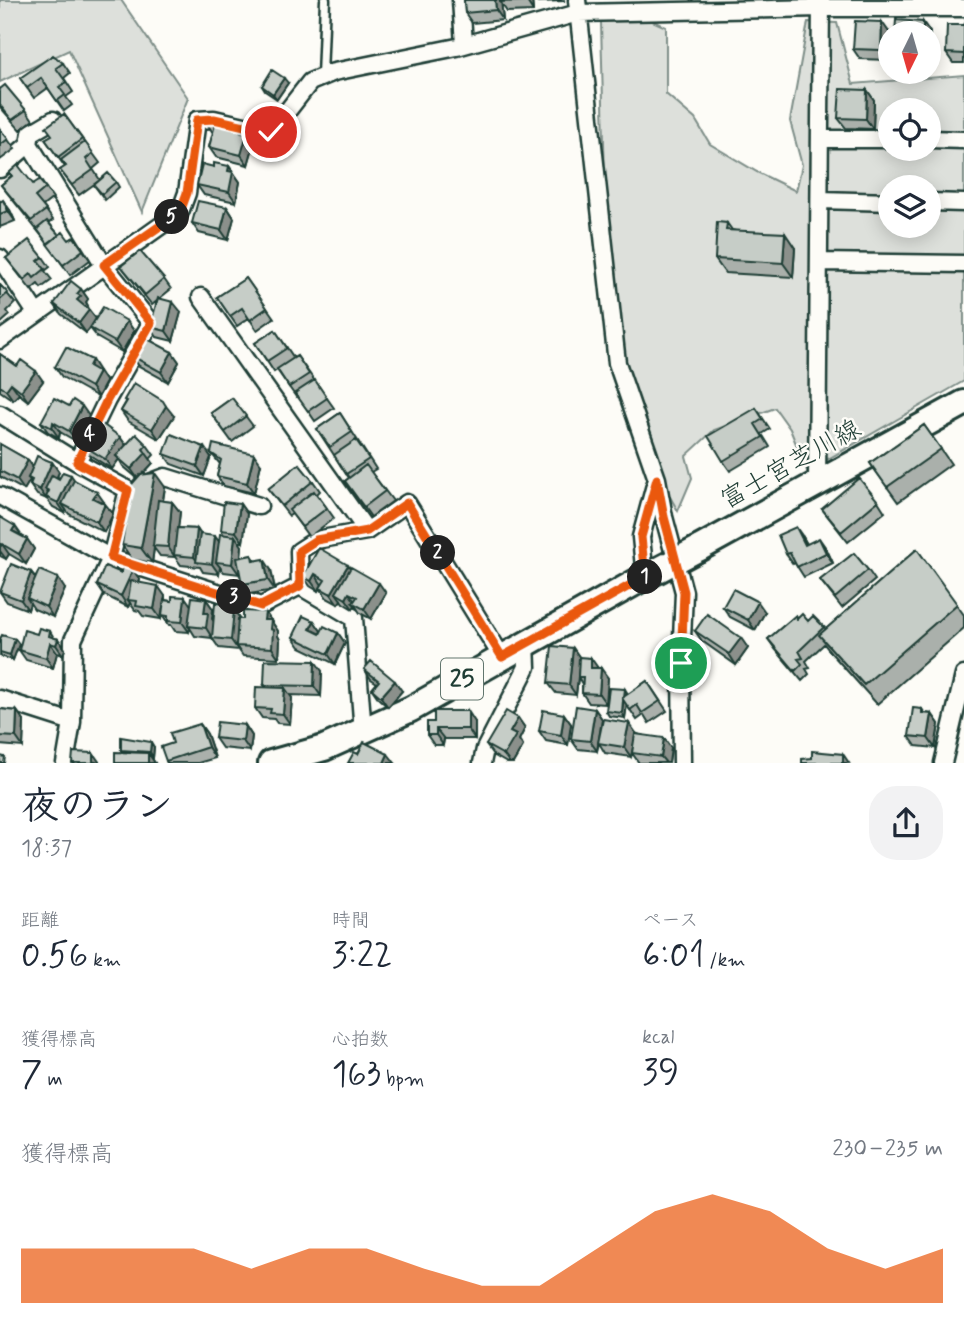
<!DOCTYPE html>
<html lang="ja">
<meta charset="utf-8">
<style>
body{margin:0;font-family:Mynerve,"Klee One",sans-serif;background:#f2f2f3;color:#1f2937;height:100vh;display:flex;flex-direction:column;font-size:26px;white-space:nowrap}
*{box-sizing:border-box;margin:0}
p{font-size:23px;color:#747a83}
.icon{flex:none;width:38px;height:38px;fill:none;stroke:currentColor;stroke-width:2;stroke-linecap:round;stroke-linejoin:round}
.map{position:relative;height:763px;overflow:hidden}
.side{display:flex;flex-direction:column;background:#fff;flex:1}
.side>*{flex:none}
.needle{width:46px;rotate:185deg}
.tools{position:absolute;left:878px;top:21px;display:grid;gap:14px}
.tools a{display:grid;place-items:center;width:63px;height:63px;border-radius:50%;background:#fff;box-shadow:0 4px 18px #0003;font-size:35px}
.pin{position:absolute;display:grid;place-items:center;width:60px;height:60px;color:#fff;margin:-30px;border:4px solid #fff;border-radius:50%;box-shadow:0 2px 7px #0007}
.km{position:absolute;width:35px;height:35px;margin:-18px;border-radius:50%;background:#222;color:#fff;font-size:19px;line-height:35px;text-align:center}
.round{display:grid;place-items:center;flex:none;width:74px;height:74px;border-radius:28px;background:#f2f2f3}
.overview{display:flex;align-items:center;justify-content:space-between;height:119px;padding:0 21px}
h1{font-size:38px;font-weight:600;line-height:52px}
.figures{display:grid;grid-template-columns:repeat(3,1fr);gap:10px;height:119px;padding:7px 21px}
.figures div{display:grid;align-content:center}
.figures b{font-size:35px;font-weight:600}
.figures small{font-size:19px;font-weight:400}
.figures p{font-size:19px}
.chart{height:196px;padding:14px 21px}
.chart p{display:flex;justify-content:space-between}
.chart svg{width:100%;height:126px;margin-top:7px;fill:#ea580c;opacity:.7}
.map>svg:first-child{display:block}
.green{fill:#dde0db;stroke:#7e8e88;stroke-width:2;fill-rule:evenodd}
.lines{fill:none;stroke-linecap:round;stroke-linejoin:round}
.lane-casing{stroke:#1f3d34;stroke-width:13}
.street-casing{stroke:#1f3d34;stroke-width:21}
.primary-casing{stroke:#1f3d34;stroke-width:30}
.lane{stroke:#fdfcf7;stroke-width:8}
.street{stroke:#fdfcf7;stroke-width:16}
.primary{stroke:#fdfcf7;stroke-width:24}
.primary-bridge-casing{stroke:#1f3d34;stroke-width:30;stroke-linecap:butt}
.primary-bridge{stroke:#fdfcf7;stroke-width:24}
.wall{fill:#aab0ab;stroke:#1f3d34;stroke-width:2}
.shaded-wall{fill:#8b908b;stroke:#1f3d34;stroke-width:2}
.building{fill:#c6cdc7;stroke:#1f3d34;stroke-width:2}
.route-casing{stroke:#fff;stroke-width:14}
.route{stroke:#ea580c;stroke-width:9}
.labels{text-anchor:middle;dominant-baseline:central;stroke-width:5;stroke-linejoin:round;paint-order:stroke}
.shield{fill:#fdfcf7;stroke:#62766e;stroke-width:2}
.shield-label{font-size:24px;font-weight:bold;fill:#1f3d34}
.street-label{font-size:26px;fill:#1f3d34;stroke:#fdfcf7}
</style>
<div class="map">
<svg width="964" height="763" viewBox="0 0 964 763">
<rect width="100%" height="100%" fill="#fdfcf7"/>
<filter id="ink" filterUnits="userSpaceOnUse"><feTurbulence type="fractalNoise" baseFrequency=".0143" numOctaves="2"/><feDisplacementMap in="SourceGraphic" scale="14" xChannelSelector="R" yChannelSelector="G"/><feConvolveMatrix kernelMatrix="1 2 1 2 8 2 1 2 1" color-interpolation-filters="sRGB"/></filter>
<g filter="url(#ink)">
<path class="green" d="M0,0h121l67,98 -46,114 -73,-162 -69,32z
M632,12l34,15v67l29,25 15,25 47,28 39,19 6,-26 -12,-44 18,-99 29,1 16,61 111,-9v306l-157,90 -17,-42 -15,-21 -61,22 -28,26 6,22 -14,33 -43,-76 -31,-109 1,-144 -4,-160zM891,110h38v39h-38zM891,187h38v39h-38z"/>
<g class="lines">
<defs>
<path id="lane" d="M322,76l3,-76"/>
<path id="street" d="M461,0l3,44
M577,0l40,363 40,116 7,38 20,75 -3,71 1,100
M820,139h71
M929,139l35,1
M29,144l2,-11 22,-13
M0,169l29,-25 75,121 47,58 -44,77 -30,62
M820,200l71,2
M929,202l35,1
M0,258l36,55
M819,262l145,2
M201,297l166,234 40,-28 95,154
M0,340l180,-128 7,-19 10,-73 17,-1 57,13 39,-50 24,-10 123,-25 121,-34 243,-5h143
M0,414l77,48 51,28 -17,68 -38,82 -1,82 -7,41
M817,484l4,-484
M141,486l24,-9 94,29
M0,496l111,62 150,48 39,-20 54,32 9,114
M645,577l-4,-40 14,-52
M300,586l-1,-35 17,-11 51,-9
M0,699l72,23
M482,763l3,-14 42,-82 -1,-24
M943,763l21,-88"/>
<path id="primary" d="M698,549l266,-146
M271,763l53,-15 87,-39 234,-132"/>
</defs>
<use href="#lane" class="lane-casing"/>
<use href="#street" class="street-casing"/>
<use href="#primary" class="primary-casing"/>
<use href="#lane" class="lane"/>
<use href="#street" class="street"/>
<use href="#primary" class="primary"/>
<defs>
<path id="primary-bridge" d="M645,577l53,-28"/>
</defs>
<use href="#primary-bridge" class="primary-bridge-casing"/>
<use href="#primary-bridge" class="primary-bridge"/>
</g>
<path class="wall" d="M464,0h68l1,11 -26,1 -6,-9 2,17 -31,3 -7,-10z
M536,0h28v1l-26,1z
M964,25v38h-11l-7,-10z
M889,32l-1,28 -28,-1 -7,-10z
M63,63l7,10 -6,5 9,14 -7,5 6,8 -8,6 -16,-23 -14,10 -14,-20z
M288,83l-11,16 -12,-8 -3,-5z
M0,89l26,21 7,10 -13,10 -20,-23z
M867,90l7,10 -1,29 -27,-1 -8,-10z
M64,114l36,49 -7,6 7,11 -21,15 -19,-25 5,-3 -20,-28 7,-4z
M206,122l36,4 12,18 -6,21 -32,-8 -7,-10 4,-14z
M0,129l15,20 -15,11z
M229,166l11,16 -4,20 -32,-7 -7,-10 17,-18z
M11,176l35,12 7,10 -10,8 10,14 -4,3 10,12 10,5 5,-3 16,23 -20,15 -22,-31 -47,-59z
M116,182l3,5 -14,13 -11,-15z
M0,201l10,9 5,11 -15,6z
M227,207l7,11 -6,22 -29,-7 -7,-10z
M727,223l5,7 63,18 -2,29 -68,-4 -10,-14z
M43,257l7,10 -5,4 7,9 -11,8 -3,-4 -7,6 -25,-32z
M121,266l43,13 7,10 -11,9 21,14 -8,29 -16,-4 -7,-10 7,-26 -5,4z
M246,278l28,40 -17,12 -8,-12 -12,8 -20,-29z
M0,285l15,18 -8,8 3,4 -10,9z
M81,289l7,10 -2,3 2,4 -1,2 9,11 31,2 7,10 -12,21 -24,-14 -8,-10 2,-2 -6,7 -25,-19 -7,-10z
M275,330l19,28 3,-2 37,52 -19,13 -17,-25 -2,1 -19,-27 -3,2 -19,-29z
M172,352l7,10 -11,20 -29,-16 -7,-10z
M0,354l17,12 26,15 -15,20 -9,-7 -6,6 -13,-9z
M55,367l44,4 7,11 -8,15 -36,-20z
M232,398l21,28 -21,16 -21,-29z
M124,400l50,16 -15,23 -31,-18 -7,-10 5,-9z
M69,406l20,10 -13,25 -16,-9 -1,6 -11,-6 -7,-10z
M756,408l14,21 -8,5 8,13 -40,24 -7,-10z
M340,413l36,56 -5,3 22,29 -22,16 -26,-36 4,-3 -32,-49z
M924,425l27,39 -53,38 -28,-39z
M120,437l6,8h21l7,10 -4,4 3,4 -10,11 22,13 -2,14 9,1 8,10 -2,16 19,1 3,5 19,7 5,-6 -3,-5 19,-26 7,10 -4,28h-4l3,4 -1,11 11,-2 4,6 15,9 4,20 -26,4 -7,-10 -2,-14 -1,4 -15,-2 -4,-5 -1,7 -16,-2 -3,-5 -19,-2 -6,-8 -15,-1 -6,-8 -2,15 -20,-4 -10,-14 2,-10 -9,-12 14,-23 8,-22 -14,-12 -4,-7 -7,10 -24,-15 -7,-10z
M0,444l28,16 5,6 19,-4 7,10 -2,5 18,4 29,21 -1,1 2,1 8,10 -9,18 -35,-18 -3,-4 -1,3 -12,-6 -6,-8 -10,-4 -7,-10 1,-3 -1,-2 -6,10 -24,-13z
M211,453l50,11 -7,29 -30,-7 -7,-10 3,-12z
M164,454l47,3 -7,19 -33,-12z
M313,481l7,10 -3,3 17,24 -25,19 -17,-23 -3,2 -21,-27z
M878,501l7,11 -37,30 -26,-33z
M0,517l22,19 5,3 7,10 -8,15 -17,-10 -3,5 -6,-3z
M803,537l4,7 19,4 7,15 -29,14 -9,-14 -2,1 -7,-10z
M917,549l47,66v13l-87,76 -45,-50 -8,-10 -18,17 4,7 -4,1 3,5 -7,7 -27,-32 -7,-10 28,-24 2,3 10,3 16,6 2,2z
M350,568l36,25 -15,26 -11,-6 -5,-8 -2,4 -10,-6 -2,-3 -3,4 -11,-6 -7,-10 2,-3 -4,6 -8,-5 -7,-10z
M133,570l7,10 -1,3 26,13v4l26,6 15,-7 7,10 -1,10 1,2 14,-17 4,6h3l6,9h3l22,-7 13,19v5l2,4 -1,18 -36,-2 -5,-7v1l-19,-2 -7,-10 -17,-2 -5,-8 -1,4 -14,-1 -4,-6h-2l-7,-11 -1,5 -18,-3 -4,-5 -4,-1 -5,-7 -2,4 -24,-12 -7,-10 24,-12z
M868,570l7,10 -33,28 -22,-28z
M31,572l5,6 29,11 -12,28 -19,-8 -4,-6 -2,7 -21,-8 -7,-10z
M723,607l42,5 -10,18 -25,-13z
M314,621l7,10 -1,2h18l7,10 -10,21 -35,-17 -7,-10z
M50,631l4,7 4,1 7,10 -2,6 -6,-2 -4,15 -27,-8 -7,-10 18,-16z
M695,631l53,17 -12,17 -34,-24z
M0,639h15l4,5 -6,16 -13,-4z
M573,648l6,9 19,11 10,10 -2,26 -17,-1 -7,-10v-9l-4,-7 -2,18 -20,-2 -8,-10z
M364,669l38,22 -14,16 -9,-8 -7,-10 5,-6 -6,-4z
M322,671l-1,25 -31,-1 2,3 -2,26 -13,-1 -3,-4 -12,-1 -7,-10 11,-21 -2,-2z
M647,681l20,30 -18,12 -5,-8 -7,5 -10,-15 -2,13 -16,-2 -3,-5z
M0,709l17,2 7,10 -1,26 -23,-2z
M595,709l7,10 69,29 -2,15h-30l-7,-10 1,-3 -2,7 -26,-4 -6,-10 -2,8 -19,-2 -7,-10z
M922,709l3,4 7,1 7,10 -4,24 -19,-2 -7,-10z
M564,714l7,10 -3,21 -22,-4 -7,-10z
M518,718l7,10 -6,12 4,6 -10,17h-6l-14,-8 -7,-10z
M427,722h48v17h-31l-1,6h-9l-7,-10z
M200,724l7,10 8,24 -17,5h-31l-1,-2 7,-18z
M245,725l7,11 -2,15 -28,-3 -7,-10z
M154,747l-1,11 -2,-1 4,6h-40l7,-11 -1,-2z"/>
<path class="shaded-wall" d="M495,0h6l2,20 -7,-10z
M526,0h6l1,11z
M882,22l7,10 -1,28 -7,-10z
M923,22l7,10 -1,28v-27h-6z
M284,78l4,5 -11,16 -4,-5z
M867,90l7,10 -1,29 -7,-10z
M242,126l12,18 -6,21 -7,-10 -1,-23z
M229,166l11,16 -4,20 -7,-10 -1,-21z
M3,200l7,10 5,11 -7,-10z
M227,207l7,11 -6,22 -7,-10z
M785,233l10,15 -2,29 -10,-14z
M81,289l7,10 -2,3 2,4 -4,5 -7,-11v-6z
M173,302l8,10 -8,29 -7,-10z
M89,310l8,10 -11,13 -7,-10z
M127,321l7,10 -12,21 -7,-10z
M172,352l7,10 -11,20 -7,-10z
M92,360l7,11 -3,5 -7,-10z
M36,371l7,10 -15,20 -7,-10z
M99,372l7,10 -8,15 -7,-10z
M11,383l8,11 -6,6 -7,-10z
M82,406l7,10 -13,25 -7,-10z
M166,406l8,10 -15,23 -7,-10z
M53,422l7,10 -1,6 -7,-10z
M120,437l7,10 -11,9 3,3 -7,10 -7,-10z
M204,447l7,10 -7,19 -7,-10z
M143,449l10,14 -15,16 -7,-10z
M254,454l7,10 -7,29 -7,-10z
M28,460l7,10 -7,8 2,2 -6,10 -7,-10z
M52,462l7,10 -9,21 -5,-4 4,6 -3,2 1,3 -7,-10z
M155,473l10,14 -10,59h-2l1,2 -2,15 -11,-15z
M71,475l7,10 -16,19 4,6 -1,3 -7,-10z
M97,492l7,10 -4,6 -7,-10z
M172,502l8,10 -5,43h-1l1,2 -7,-10z
M105,504l8,10 -9,18 -7,-10z
M240,504l7,10 -4,28 -7,-10z
M15,526l7,10 -10,-5z
M796,527l7,10 9,18 -7,-10z
M197,529l7,10 -6,23 -4,-5z
M215,536l7,10 -6,16 4,5 -1,7 -7,-10z
M235,536l7,10 -3,28 -7,-10z
M819,538l7,10 7,15 -7,-10z
M27,539l7,10 -8,15 -7,-10z
M2,544l7,10 -3,5 -6,-8v-4z
M264,559l7,11 4,20 -7,-10z
M348,565l7,10 -19,18 5,7 -3,4 -7,-10z
M133,570l7,10 -9,20h-3l2,3 -2,4 -7,-11z
M31,572l7,10 -11,16 3,5 -2,7 -7,-10z
M315,574l7,11 -4,6 -7,-10z
M58,578l7,11 -12,28 -7,-10z
M379,583l7,10 -15,26 -7,-10z
M158,586l7,10 -4,23 -7,-10z
M349,593l7,10h-3l2,2 -2,4 -7,-10z
M185,597l7,10 -4,19 2,2 -1,4 -7,-10z
M206,599l7,10 -1,10 3,4 -2,16 -7,-11 -2,-15z
M758,602l7,10 -10,18 -7,-10z
M227,604l6,9 1,-3 7,10 -5,26 2,4 -7,-10 -4,-30z
M265,612l13,19v5l2,4 -1,18 -7,-10 -8,-28z
M314,621l7,10 -4,8 -7,-10z
M338,633l7,10 -10,21 -7,-10z
M741,638l7,10 -12,17 -7,-11z
M15,639l4,5 -6,16 -3,-5z
M58,639l7,10 -2,6 -7,-10z
M50,643l7,10 -4,15 -7,-10z
M573,648l7,10 -4,37 -7,-10z
M591,658l7,10h-7z
M315,661l7,10 -1,25 -7,-10z
M601,668l7,10 -2,26 -7,-10z
M395,681l7,10 -14,16 -7,-10z
M285,688l7,10 -2,26 -7,-10z
M625,689l3,5 -3,24 -3,-5z
M595,709l7,10 -5,32 -7,-10z
M17,711l7,10 -1,26 -7,-10z
M468,711l7,11v17l-7,-10z
M564,714l7,10 -3,21 -7,-10z
M932,714l7,10 -4,24 -7,-10z
M518,718l7,10 -6,12 4,6 -10,17h-3l-6,-8 6,-23z
M629,723l7,10 -5,24 -7,-10z
M200,724l7,10 8,24 -7,-11z
M245,725l7,11 -2,15 -7,-10z
M436,729l8,10 -1,6 -7,-10z
M664,738l7,10 -2,15h-3l-5,-6z
M151,742l3,5 -1,11 -3,-6z
M93,753l7,10h-5l-2,-2z
M148,753l7,10h-7z
M388,754l7,9h-11z
M843,754l6,9h-6z"/>
<path class="building" d="M464,0h31l1,10 -31,3z
M500,0h26v1l-26,1z
M896,20l27,2v11h-28z
M855,21l27,1 -1,28 -28,-1z
M947,25h17v29l-18,-1z
M53,55l10,8 -7,5 10,14 -7,5 6,8 -8,6 -16,-23 -14,10 -7,-10z
M272,70l12,8 -11,16 -11,-8z
M5,85l21,25 -14,10 -12,-15v-16z
M840,89l27,1 -1,29 -28,-1z
M64,114l18,25 -24,18 -13,-18 7,-4 -6,-8z
M208,116l34,10 -2,6 7,2 -6,21 -32,-8 6,-22 -9,-3z
M0,129l8,10 -8,6z
M85,142l8,11 -7,6 7,11 -21,15 -12,-15 6,-4 -5,-6z
M214,163l15,3 -1,5 5,1 -4,20 -32,-7 5,-21 12,3z
M18,165l15,19 6,-4 7,8 -11,9 11,13 -15,11 -30,-36 11,-9 -3,-3z
M108,173l8,9 -14,12 -8,-9z
M3,200l5,11 -8,3v-12z
M198,201l29,6 -6,23 -29,-7z
M47,221l12,14 -11,9 -11,-15z
M717,222l10,1 -1,7 59,3 -2,30 -68,-4z
M63,232l6,8 5,-3 9,13 -20,15 -16,-21z
M29,240l14,17 -5,4 7,8 -11,9 -3,-4 -7,6 -18,-22z
M140,251l24,28 -19,16 -24,-29z
M246,278l21,30 -17,12 -8,-12 -12,8 -13,-19z
M71,281l10,8 -4,5 4,2 -4,4 12,10 -10,13 -25,-19z
M0,285l8,8 -8,7z
M158,298l15,4 -7,29 -16,-4z
M103,307l24,14 -12,21 -25,-14z
M275,330l12,18 -20,13 -12,-18z
M142,336l30,16 -11,20 -29,-16z
M66,347l26,13 -3,6 10,6 -8,15 -36,-20z
M0,354l17,12 4,-6 15,11 -15,20 -10,-8 -5,7 -6,-4z
M297,356l12,18 -20,13 -12,-18z
M315,380l12,18 -19,13 -13,-18z
M134,383l29,18 3,5 -14,23 -31,-18 6,-10 -3,-1z
M54,398l15,8 4,-6 9,6 -13,25 -16,-9 -1,6 -11,-6z
M232,398l14,18 -21,16 -14,-19z
M756,408l7,11 -8,5 8,13 -40,24 -15,-25z
M340,413l12,19 -22,15 -13,-18z
M97,420l23,17 -15,22 -24,-15z
M924,425l17,24 -54,38 -17,-24z
M136,434l11,11 -4,4 3,4 -15,16 -15,-13z
M171,434l33,13 -7,19 -33,-12z
M356,440l13,19 -23,15 -12,-19z
M0,444l28,16 -11,20 -17,-9z
M213,444l41,10 -7,29 -30,-7 4,-16 -10,-7z
M37,456l15,6 -12,28 -10,-5 2,-5 -4,-2z
M299,464l14,17 -31,25 -14,-17z
M366,465l19,26 -21,16 -19,-26z
M63,472l8,3 -13,28 -12,-6 3,-6 -4,-2 7,-14 7,4z
M155,473l-14,75 -19,-3 3,-21 -10,-1 5,-25 9,2 3,-16 8,-9z
M859,478l19,23 -37,31 -19,-23z
M74,480l23,12 -4,6 12,6 -8,18 -35,-18z
M314,491l13,17 -25,19 -13,-17z
M158,500l14,2 -4,45 -15,-1z
M224,502l16,2 -4,28 -15,-2z
M0,517l15,9 -3,5 15,8 -8,15 -17,-10 -2,3z
M796,527l9,18 14,-7 7,15 -29,14 -7,-14 -4,1 -8,-19z
M177,528l20,1 -3,28 -20,-2z
M200,534l15,2 -3,28 -16,-2z
M220,534l15,2 -3,28 -16,-2z
M319,548l29,17 -17,29 -11,-6 5,-8 -10,-6 -4,7 -8,-5z
M917,549l40,55 -93,81 -45,-50z
M854,553l14,17 -33,28 -15,-18z
M252,555l1,6 11,-2 4,21 -26,4 -5,-26z
M11,564l20,8 -10,28 -21,-8z
M105,566l16,7 3,-7 9,4 -12,26 -24,-11z
M351,567l28,16 -15,26 -11,-6 4,-6 -8,-4 -3,6 -10,-6z
M39,570l19,8 -12,29 -19,-9z
M131,581l27,5 -4,23 -18,-3 1,-5 -9,-1z
M733,589l25,13 -10,18 -25,-13z
M172,596l13,1 -3,25 -14,-1v-5l-6,-1 2,-15 8,1z
M192,597l14,2 -2,14h4l-2,15 -18,-2z
M215,603l12,1v6h7l-3,30 -19,-2z
M243,611l22,1 -1,8h7l-1,9 3,1 -1,18 -36,-2 2,-27h5z
M707,614l34,24 -12,16 -34,-23z
M802,614l6,7 5,-5 11,11 -25,24 4,7 -5,1 4,5 -7,7 -27,-32 28,-24 1,4z
M303,616l11,5 -4,8 10,5 4,-8 14,7 -10,21 -35,-17z
M39,628l11,3 -1,5 9,3 -2,6 -6,-2 -4,15 -27,-8 5,-20 13,4z
M2,635l13,4 -5,16 -10,-3v-13z
M552,646l21,2 -4,37 -21,-2z
M579,657l12,1v10h10l-2,26 -17,-1 1,-16h-5z
M265,660l50,1 -1,25 -50,-1z
M371,661l24,20 -14,16 -9,-8 7,-8 -15,-12z
M647,681l13,20 -18,12 -5,-8 -7,5 -8,-12z
M256,687l29,1 -2,26 -13,-1 1,-4 -16,-1z
M609,688l16,1 -1,8 -2,1 1,2 -1,13 -16,-2z
M576,706l19,3 -5,32 -19,-2z
M913,708l9,1v4l10,1 -4,24 -19,-2z
M0,709l17,2 -1,26 -16,-1z
M543,710l21,4 -3,21 -22,-4z
M434,711h34v18h-32v6h-9v-13h7z
M506,711l12,7 -8,14 6,3 -12,20 -18,-10z
M603,719l26,4 -5,24 -26,-4z
M217,722l28,3 -2,16 -28,-3z
M200,724l8,23 -42,14 -5,-14 12,-4 -3,-10z
M635,734l29,4 -3,19 -29,-4z
M121,737l30,5 -1,10 -29,-2z
M364,742l24,12 -4,9h-36l6,-11 4,2z
M812,751l31,3v9h-41v-4l10,-1z
M73,752l20,1v8l5,2h-26z
M115,752l33,1v10h-33z
M0,756l5,1 -1,6h-4z"/>
</g>
<g class="lines" filter="url(#ink)">
<defs>
<path id="route" d="M271,132l-57,-13 -17,1 -10,73 -7,19 -76,53 47,58 -44,77 -30,62 51,28 -17,68 150,48 39,-20 -1,-35 17,-11 51,-9 40,-28 95,154 143,-80 -4,-40 16,-58 7,38 20,75 -3,71"/>
</defs>
<use href="#route" class="route-casing"/>
<use href="#route" class="route"/>
</g>
<g class="labels">
<rect class="shield" x="441" y="658.5" width="42" height="41" rx="5"/>
<g class="shield-label">
<text x="462" y="679">25</text>
</g>
<g class="street-label">
<text transform="translate(791 465) rotate(-29)">富士宮芝川線</text>
</g>
</g>
</svg>
<div class="tools">
<a><svg class="needle" viewBox="-14 -14 28 28"><path d="M0-13l5 13h-10z" fill="#e53935"/><path d="M0 13l5-13h-10z" fill="#747a83"/></svg></a>
<a><svg class="icon" aria-label="locate" viewBox="0 0 24 24"><circle cx="12" cy="12" r="6"/><path d="M12 2v4M12 18v4M2 12h4M18 12h4"/></svg></a>
<a><svg class="icon" aria-label="layers" viewBox="0 0 24 24"><path d="M12 4l9 5-9 5-9-5zM3 14l9 5 9-5"/></svg></a>
</div>
<div class="pin" style="left:681px;top:663px;background:#1e9e55"><svg class="icon" aria-label="arrive" viewBox="0 0 24 24"><path d="M6 21V4h12l-3 4 3 4H6"/></svg></div>
<div class="pin" style="left:271px;top:132px;background:#d93025"><svg class="icon" aria-label="check" viewBox="0 0 24 24"><path d="M5 12l5 5 9-10"/></svg></div>
<b class="km" style="left:645px;top:577px">1</b>
<b class="km" style="left:438px;top:553px">2</b>
<b class="km" style="left:234px;top:597px">3</b>
<b class="km" style="left:90px;top:435px">4</b>
<b class="km" style="left:172px;top:217px">5</b>
</div>
<section class="side">
<div class="overview"><div><h1>夜のラン</h1><p>18:37</p></div><a class="round"><svg class="icon" aria-label="share" viewBox="0 0 24 24"><path d="M12 15V3M7 8l5-5 5 5M5 13v7h14v-7"/></svg></a></div>
<div class="figures">
<div><p>距離</p><b>0.56<small> km</small></b></div>
<div><p>時間</p><b>3:22</b></div>
<div><p>ペース</p><b>6:01<small> /km</small></b></div>
</div>
<div class="figures">
<div><p>獲得標高</p><b>7<small> m</small></b></div>
<div><p>心拍数</p><b>163<small> bpm</small></b></div>
<div><p>kcal</p><b>39</b></div>
</div>
<div class="chart"><p><span>獲得標高</span>230–235 m</p>
<svg viewBox="0 0 160 44" preserveAspectRatio="none"><path d="M0 44V25L10 25L20 25L30 25L40 32L50 25L60 25L70 32L80 38L90 38L100 25L110 12L120 6L130 12L140 25L150 32L160 25V44z"/></svg>
</div>
</section>
